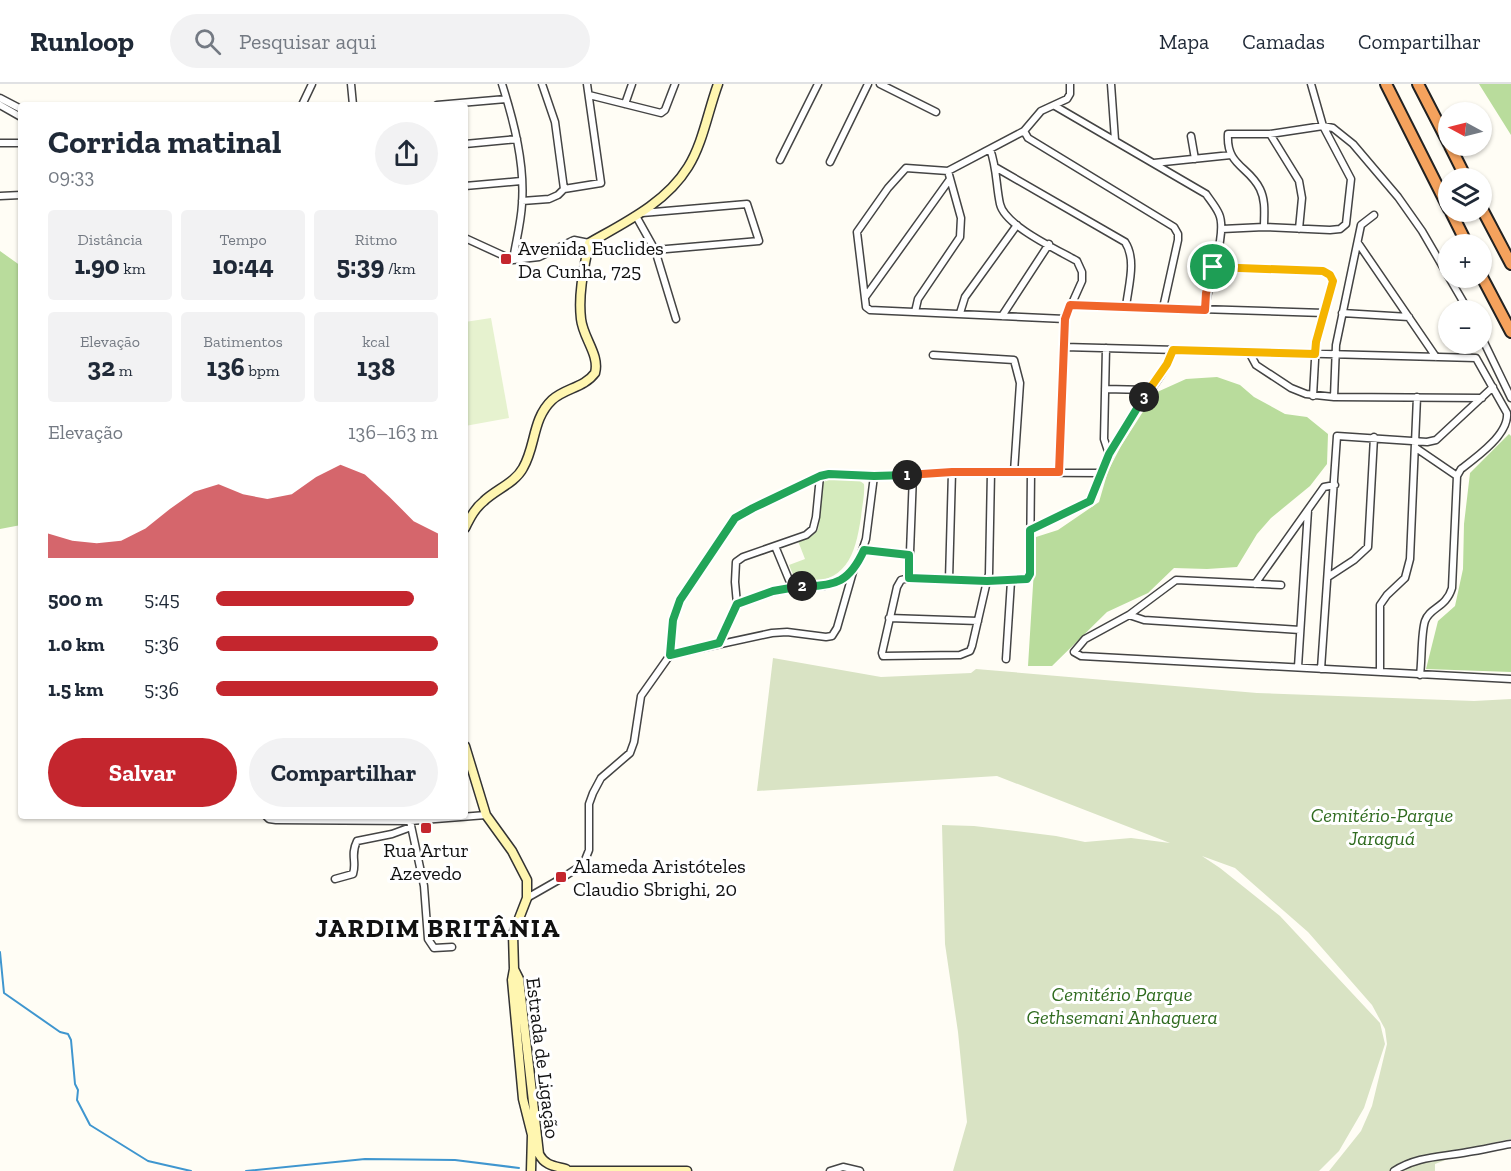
<!DOCTYPE html>
<html lang="pt">
<meta charset="utf-8">
<style>
body{margin:0;font-family:"Zilla Slab",serif;background:#f2f2f3;color:#1f2937;height:100vh;display:flex;flex-direction:column;font-size:22px;white-space:nowrap}
*{box-sizing:border-box;margin:0}
p{font-size:20px;color:#747a83}
.icon{flex:none;width:33px;height:33px;fill:none;stroke:currentColor;stroke-width:2;stroke-linecap:round;stroke-linejoin:round}
.map{position:relative;flex:1;overflow:hidden}
.sheet{position:absolute;left:18px;top:18px;width:450px;height:717px;display:flex;flex-direction:column;background:#fff;border-radius:6px;box-shadow:0 2px 4px #0004}
.sheet>*{flex:none}
.needle{width:39px;rotate:277deg}
.tools{position:absolute;left:1438px;top:18px;display:grid;gap:12px}
.tools a{display:grid;place-items:center;width:54px;height:54px;border-radius:50%;background:#fff;box-shadow:0 2px 4px #0004;font-size:30px}
.pin{position:absolute;display:grid;place-items:center;width:51px;height:51px;color:#fff;margin:-26px;border:3px solid #fff;border-radius:50%;box-shadow:0 2px 6px #0007}
.km{position:absolute;width:30px;height:30px;margin:-15px;border-radius:50%;background:#222;color:#fff;font-size:16px;line-height:30px;text-align:center}
.round{display:grid;place-items:center;flex:none;width:63px;height:63px;border-radius:32px;background:#f2f2f3}
.head{display:flex;align-items:center;justify-content:space-between;height:102px;padding:0 30px}
h1{font-size:33px;font-weight:800;line-height:45px}
.stats{display:grid;grid-template-columns:repeat(3,1fr);gap:9px;height:102px;padding:6px 30px}
.stats div{display:grid;align-content:center;border-radius:6px;background:#f2f2f3;text-align:center}
.stats b{font-size:26px;font-weight:800}
.stats small{font-size:16px;font-weight:400}
.stats p{font-size:16px}
.chart{height:168px;padding:12px 30px}
.chart p{display:flex;justify-content:space-between}
.chart svg{width:100%;height:108px;margin-top:6px;fill:#c4262e;opacity:.7}
.action{display:flex;gap:12px;margin-top:auto;padding:12px 30px}
.action a{flex:1;height:69px;border-radius:36px;background:#c4262e;color:#fff;font-size:24px;font-weight:800;line-height:69px;text-align:center}
.action a+a{background:#f2f2f3;color:#1f2937}
ul{padding:0 30px;list-style:none;font-size:20px}
li{display:grid;grid-template-columns:96px 72px 1fr;align-items:center;height:45px}
li i{height:15px;border-radius:8px;background:#c4262e}
header{display:flex;align-items:center;gap:36px;box-sizing:border-box;height:84px;padding:0 30px;background:#fff;border-bottom:2px solid #e0e1e3}
header strong{font-size:28px}
nav{display:flex;gap:33px;margin-inline-start:auto;font-size:21px}
.search{width:420px;height:54px;background:#f2f2f3;display:flex;align-items:center;gap:15px;box-sizing:border-box;padding:0 21px;border-radius:33px;color:#747a83;font-size:22px}
.map>svg:first-child{display:block}
.green{fill:#d5ebbd}
.forest{fill:#b9dc9c}
.cemetery{fill:#d9e3c4}
.pitch{fill:#e6f2cf}
.lines{fill:none;stroke-linecap:round;stroke-linejoin:round}
.stream{stroke:#3f96cf;stroke-width:2}
.street-casing{stroke:#444;stroke-width:9}
.secondary-casing{stroke:#333;stroke-width:11}
.highway-casing{stroke:#222;stroke-width:14}
.street{stroke:#fff;stroke-width:6}
.secondary{stroke:#fff6b0;stroke-width:8}
.highway{stroke:#f5a25d;stroke-width:10}
.split-1-casing{stroke:#fff;stroke-width:12}
.split-2-casing{stroke:#fff;stroke-width:12}
.split-3-casing{stroke:#fff;stroke-width:12}
.split-4-casing{stroke:#fff;stroke-width:12}
.split-1{stroke:#f0652b;stroke-width:8}
.split-2{stroke:#22a559;stroke-width:8}
.split-3{stroke:#22a559;stroke-width:8}
.split-4{stroke:#f5b400;stroke-width:8}
.poi-dot{fill:#c4262e;stroke:#fff;stroke-width:2}
.labels{text-anchor:middle;dominant-baseline:central;stroke-width:6;stroke-linejoin:round;paint-order:stroke}
.poi-label{font-size:20px;fill:#111;stroke:#fff;text-anchor:start}
.park-label{font-size:20px;font-style:italic;fill:#2f6b1f;stroke:#fff}
.street-label{font-size:20px;fill:#111;stroke:#fff}
.district-label{font-size:26px;font-weight:bold;letter-spacing:1.5px;fill:#111;stroke:#fff}
</style>
<header>
<strong>Runloop</strong>
<div class="search"><svg class="icon" aria-label="search" viewBox="0 0 24 24"><circle cx="10" cy="10" r="6"/><path d="M15 15l6 6"/></svg>Pesquisar aqui</div>
<nav><a>Mapa</a><a>Camadas</a><a>Compartilhar</a></nav>
</header>
<div class="map">
<svg width="1511" height="1087" viewBox="0 0 1511 1087">
<rect width="100%" height="100%" fill="#fffdf5"/>
<path class="green" d="M832,395l28,2 4,3c1,11 -2,22 -3,33 -6,40 -15,66 -61,66l-5,-4 -6,-14 16,-6 -7,-18 15,-6 5,-5 5,-48z"/>
<path class="forest" d="M1479,0h32v51z
M0,167l21,15v259l-21,4z
M1217,293l23,8 14,12 31,17 22,3 21,17 -1,30 -17,22 -39,32 -14,16 -20,33 -30,2 -33,-1 -26,25 -41,19 -55,54h-24l8,-129 22,-7 41,-28 9,-31 13,-25 34,-53 31,-14z
M1509,350l2,2v236l-85,-3 12,-48 17,-15 8,-37 1,-45 6,-51z"/>
<path class="cemetery" d="M773,574l108,19 90,-4 5,-4 281,24 217,8 37,-2v440l-24,5 -52,20v7h-106l32,-40 11,-25 15,-62 -2,-15 -13,-24 -64,-73 -73,-64 -33,-12 18,12 60,48 100,107 5,21 -21,64 -25,43 -20,20h-366l14,-49 -9,-90 -13,-88 -3,-119 32,1 82,10 29,6 46,-4 39,5 -173,-67 -240,15z"/>
<path class="pitch" d="M491,234l18,100 -44,8v-104z"/>
<g class="lines">
<path class="stream" d="M0,868l4,41 56,39 8,2 3,6 4,44 3,6 -1,10 13,25 58,36 43,10
M246,1087l119,-12 90,1 64,8"/>
<defs>
<path id="street" d="M351,0l2,21
M502,0c12,38 23,80 20,120 -1,19 -6,37 -9,56
M542,0l13,38 9,67
M880,0l56,28
M1111,0l4,56
M589,11l72,18 4,-3 10,-26
M0,14l21,11
M625,20l7,-20
M0,21l21,12
M302,21l10,-21
M437,21l69,-6
M1055,22l151,88c4,6 10,13 13,20 9,20 -12,70 -14,96
M1024,47l4,7 146,89 4,7v6l-15,68
M1270,50l29,47 3,17 -3,31
M1191,52l4,23
M0,59h21
M465,60l52,-5
M990,65c7,19 6,37 10,55 5,22 58,46 77,57l5,11v9l-17,38 -6,153
M780,76l38,-76
M830,78l38,-78
M1154,79l77,-8
M995,83l130,75c12,18 3,45 1,65
M465,102l56,-5
M0,112l21,-1
M522,117l27,-2 9,-4 6,-6 37,-6 -14,-99
M642,129l105,-9 12,37 -104,9 21,69
M636,132l19,34
M1264,143c0,-12 2,-26 -4,-38 -11,-23 -34,-23 -32,-55h42l53,-8 10,2 20,16 45,53 24,34 46,79
M1222,145l42,-2 66,3 10,-1 6,-5 5,-45 -28,-53 -12,-42
M465,154l48,22 26,-3 35,-17 15,3
M1358,159l78,114
M1213,183l110,4 7,4 3,6 -17,61 -3,54
M866,212l84,-117
M1070,221l254,8
M915,228l3,-13 42,-62 1,-19 -13,-47
M960,229l5,-16 52,-72
M1342,229l67,4
M1002,232l47,-72
M1065,235l-195,-9 -4,-3 -9,-75 31,-44 18,-20 42,3 76,-40 17,-20 26,-12 3,-5v-10
M1482,254l29,60
M1064,263l412,11 31,55c2,21 -30,44 -46,56l-4,7 -5,112c-6,20 -22,19 -27,33 -4,12 -3,40 -5,54
M1106,264l-2,91 5,15
M1249,268l7,13 35,23 15,6 28,3 148,1
M933,271l81,5 6,23 -6,89
M1105,305l44,1
M1334,313l2,-52 25,-120 13,-10
M1416,364l41,28
M991,388l-2,102 -2,7 -15,65 -2,5 -10,4 -77,1 -1,-3 15,-66 4,-7 8,-2 78,3 40,-2 3,-8 1,-99
M1030,446l60,-29c11,-27 22,-54 38,-80 14,-21 38,-47 45,-71
M775,462l17,41
M864,466l45,5
M1328,493l26,-17 14,-13 6,-110
M909,494l4,-103
M949,496l3,-108
M1255,500l69,-97 11,-2
M1281,501l-105,-5 -47,35 -44,24 -11,13 7,4 430,23
M737,520l49,-16 38,-2 13,-4 13,-7 9,-15 7,-21 8,-63
M1129,531l15,5 156,10
M889,534l89,3
M719,559l18,-39 -2,-22 1,-20 7,-5 63,-22 7,-6 3,-12 4,-41
M670,571l102,-22 15,-1 39,5 6,-1 5,-8 16,-56
M1006,575l5,-78
M1298,583l10,-157
M1321,585l16,-233 90,6 9,-2 57,-53
M1380,587v-66l7,-10 18,-17 5,-19 7,-162
M266,732l3,3 7,1 134,1 76,-6
M410,737l14,65 4,53 6,9 18,-1
M335,795l18,-5c4,-12 -3,-19 4,-33l35,-7 19,-7
M527,814l35,-20 17,-11 6,-7 4,-10v-46l4,-11 8,-15 29,-25 4,-11 7,-46 29,-41 3,-35 7,-20 55,-82 59,-30 35,-14 45,2 70,-4 158,1
M830,1087l13,-4 17,4
M1394,1087c23,-15 48,-14 74,-19 15,-2 29,-6 43,-8"/>
<path id="secondary" d="M465,444c5,-10 10,-20 19,-27 11,-11 31,-18 39,-33 13,-22 9,-49 29,-68 13,-12 32,-12 43,-27 5,-18 -12,-35 -14,-54 -3,-25 3,-51 8,-76 35,-20 77,-40 99,-76 15,-24 20,-56 30,-83
M465,662l21,69 26,36 15,29v18l-14,36 1,35 -2,11 11,119 9,36 -1,36
M514,885l5,10 20,175c6,12 16,12 27,15
M561,1087h126"/>
<path id="highway" d="M1386,0l63,125
M1418,0l31,60
M1450,62l16,32
M1482,125l29,55
M1451,128l16,32
M1482,193l29,55"/>
</defs>
<use href="#street" class="street-casing"/>
<use href="#secondary" class="secondary-casing"/>
<use href="#highway" class="highway-casing"/>
<use href="#street" class="street"/>
<use href="#secondary" class="secondary"/>
<use href="#highway" class="highway"/>
</g>
<g class="lines">
<defs>
<path id="split-1" d="M907,391l45,-3h107l6,-153 5,-14 135,5 1,-17 7,-26"/>
<path id="split-2" d="M802,502l-29,5 -36,13 -18,39 -49,12 3,-35 7,-20 55,-82 18,-10 67,-32 9,-2 45,2 33,-1"/>
<path id="split-3" d="M802,502c34,1 48,-5 62,-36l45,5v23l78,3 40,-2 3,-5v-44l60,-29 19,-47 35,-57"/>
<path id="split-4" d="M1144,313l23,-33 6,-14 142,4 1,-12 17,-61 -3,-6 -7,-4 -110,-4"/>
</defs>
<use href="#split-1" class="split-1-casing"/>
<use href="#split-2" class="split-2-casing"/>
<use href="#split-3" class="split-3-casing"/>
<use href="#split-4" class="split-4-casing"/>
<use href="#split-1" class="split-1"/>
<use href="#split-2" class="split-2"/>
<use href="#split-3" class="split-3"/>
<use href="#split-4" class="split-4"/>
</g>
<g class="poi-dot">
<rect x="500" y="169" width="12" height="12" rx="3"/>
<rect x="420" y="738" width="12" height="12" rx="3"/>
<rect x="555" y="787" width="12" height="12" rx="3"/>
</g>
<g class="labels">
<g class="poi-label">
<text x="518" y="164">Avenida Euclides<tspan x="518" dy="23">Da Cunha, 725</tspan></text>
<text x="426" y="766" text-anchor="middle">Rua Artur<tspan x="426" dy="23">Azevedo</tspan></text>
<text x="573" y="782">Alameda Aristóteles<tspan x="573" dy="23">Claudio Sbrighi, 20</tspan></text>
</g>
<g class="park-label">
<text x="1382" y="731">Cemitério-Parque<tspan x="1382" dy="23">Jaraguá</tspan></text>
<text x="1122" y="910">Cemitério Parque<tspan x="1122" dy="23">Gethsemani Anhaguera</tspan></text>
</g>
<g class="street-label">
<text transform="translate(543 974) rotate(83)">Estrada de Ligação</text>
</g>
<g class="district-label">
<text x="438" y="844">JARDIM BRITÂNIA</text>
</g>
</g>
</svg>
<div class="tools">
<a><svg class="needle" viewBox="-14 -14 28 28"><path d="M0-13l5 13h-10z" fill="#e53935"/><path d="M0 13l5-13h-10z" fill="#747a83"/></svg></a>
<a><svg class="icon" aria-label="layers" viewBox="0 0 24 24"><path d="M12 4l9 5-9 5-9-5zM3 14l9 5 9-5"/></svg></a>
<a>+</a>
<a>−</a>
</div>
<div class="pin" style="left:1213px;top:183px;background:#1e9e55"><svg class="icon" aria-label="arrive" viewBox="0 0 24 24"><path d="M6 21V4h12l-3 4 3 4H6"/></svg></div>
<b class="km" style="left:907px;top:391px">1</b>
<b class="km" style="left:802px;top:502px">2</b>
<b class="km" style="left:1144px;top:313px">3</b>
<section class="sheet">
<div class="head"><div><h1>Corrida matinal</h1><p>09:33</p></div><a class="round"><svg class="icon" aria-label="share" viewBox="0 0 24 24"><path d="M12 15V3M7 8l5-5 5 5M5 13v7h14v-7"/></svg></a></div>
<div class="stats">
<div><p>Distância</p><b>1.90<small> km</small></b></div>
<div><p>Tempo</p><b>10:44</b></div>
<div><p>Ritmo</p><b>5:39<small> /km</small></b></div>
</div>
<div class="stats">
<div><p>Elevação</p><b>32<small> m</small></b></div>
<div><p>Batimentos</p><b>136<small> bpm</small></b></div>
<div><p>kcal</p><b>138</b></div>
</div>
<div class="chart"><p><span>Elevação</span>136–163 m</p>
<svg viewBox="0 0 160 44" preserveAspectRatio="none"><path d="M0 44V34L10 37L20 38L30 37L40 32L50 24L60 17L70 14L80 18L90 20L100 18L110 11L120 6L130 10L140 19L150 29L160 34V44z"/></svg>
</div>
<ul>
<li><b>500 m</b>5:45<i style="width:89%"></i></li>
<li><b>1.0 km</b>5:36<i style="width:100%"></i></li>
<li><b>1.5 km</b>5:36<i style="width:100%"></i></li>
</ul>
<div class="action"><a>Salvar</a><a>Compartilhar</a></div>
</section>
</div>
